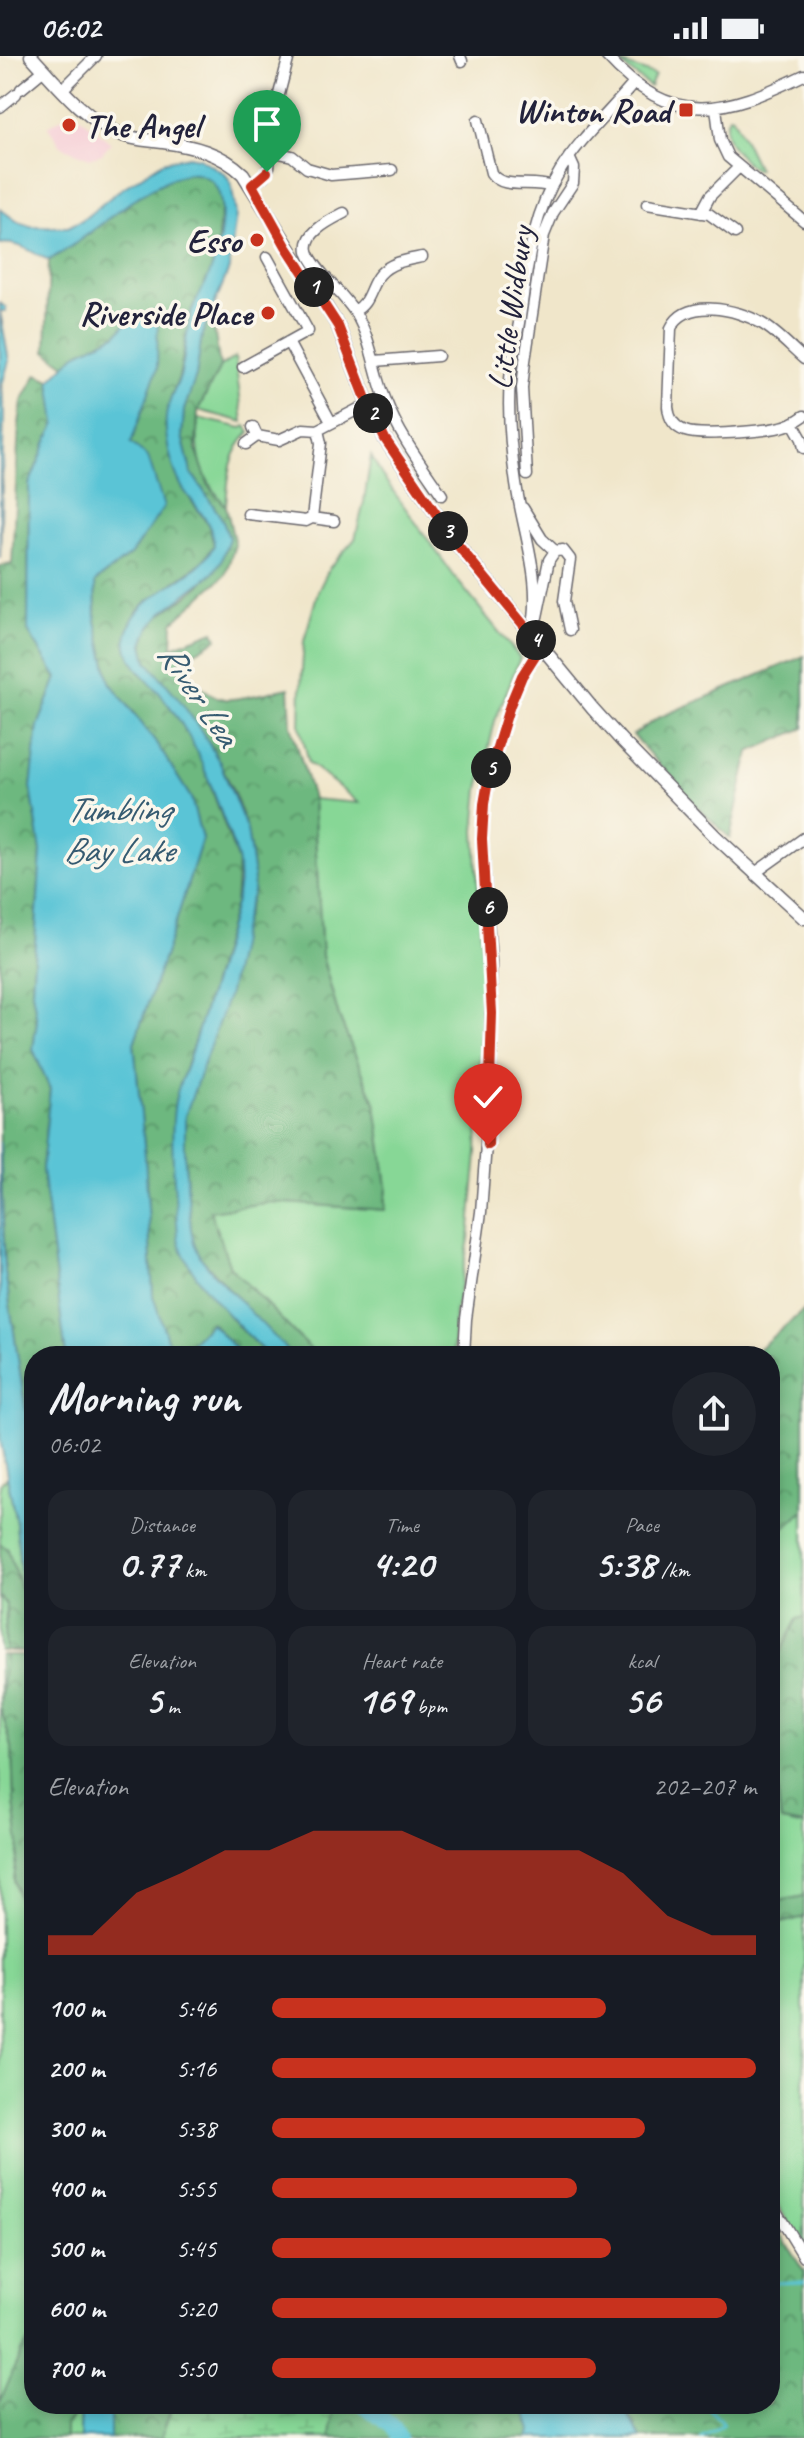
<!DOCTYPE html>
<meta charset="utf-8">
<style>
body{margin:0;font-family:Caveat,sans-serif;background:#20242c;color:#f1f3f6;height:100vh;display:flex;flex-direction:column;font-size:30px;white-space:nowrap}
*{box-sizing:border-box;margin:0}
p{font-size:26px;color:#9ea1a6}
.icon{flex:none;width:44px;height:44px;fill:none;stroke:currentColor;stroke-width:2;stroke-linecap:round;stroke-linejoin:round}
.map{position:relative;flex:1;overflow:hidden}
.details{position:absolute;left:24px;top:1290px;width:756px;height:1068px;display:flex;flex-direction:column;background:#171b24;border-radius:32px;box-shadow:0 4px 12px #0003}
.details>*{flex:none}
.pin{position:absolute;display:grid;place-items:center;width:68px;height:68px;color:#fff;margin:-82px -34px;border-radius:50% 50% 50% 0;rotate:-45deg;box-shadow:0 0 8px #0007}
.pin .icon{rotate:45deg}
.km{position:absolute;width:40px;height:40px;margin:-20px;border-radius:50%;background:#222;color:#fff;font-size:22px;line-height:40px;text-align:center}
.round{display:grid;place-items:center;flex:none;width:84px;height:84px;border-radius:42px;background:#20242c}
.head{display:flex;align-items:center;justify-content:space-between;height:136px;padding:0 24px}
h1{font-size:44px;font-weight:700;line-height:60px}
.metrics{display:grid;grid-template-columns:repeat(3,1fr);gap:12px;height:136px;padding:8px 24px}
.metrics div{display:grid;align-content:center;border-radius:20px;background:#20242c;text-align:center}
.metrics b{font-size:40px;font-weight:700}
.metrics small{font-size:22px;font-weight:400}
.metrics p{font-size:22px}
.chart{height:224px;padding:16px 24px}
.chart p{display:flex;justify-content:space-between}
.chart svg{width:100%;height:144px;margin-top:8px;fill:#c8321e;opacity:.7}
ul{padding:0 24px;list-style:none;font-size:26px}
li{display:grid;grid-template-columns:128px 96px 1fr;align-items:center;height:60px}
li i{height:20px;border-radius:10px;background:#c8321e}
.status{display:flex;justify-content:space-between;align-items:center;height:56px;padding:0 40px;background:#171b24;direction:ltr}
.status svg{height:22px;fill:currentColor}
.map>svg:first-child{display:block}
.built{fill:#f6cfd7}
.green{fill:#87d796;stroke:#547c68;stroke-width:2}
.forest{fill:url(#forest-crowns);stroke:#486d5d;stroke-width:2}
.wetland{fill:url(#wetland-marsh);stroke:#547c68;stroke-width:2}
.water{fill:#5ac4d6;stroke:#3e7388;stroke-width:2}
.lines{fill:none;stroke-linecap:round;stroke-linejoin:round}
.stream{stroke:#5ac4d6;stroke-width:3}
.river{stroke:#5ac4d6;stroke-width:16}
.minor-casing{stroke:#6a676d;stroke-width:13}
.major-casing{stroke:#6a676d;stroke-width:15}
.minor{stroke:#fff;stroke-width:10}
.major{stroke:#fff;stroke-width:12}
.route-casing{stroke:#fff;stroke-width:16}
.route{stroke:#c8321e;stroke-width:10}
.poi-dot{fill:#c8321e;stroke:#fbf7ec;stroke-width:3}
.labels{text-anchor:middle;dominant-baseline:central;stroke-width:7;stroke-linejoin:round;paint-order:stroke}
.poi-label{font-size:34px;font-weight:bold;fill:#22223b;stroke:#fbf7ec;text-anchor:end}
.street-label{font-size:34px;fill:#22223b;stroke:#fbf7ec}
.water-label{font-size:36px;font-style:italic;fill:#365b71;stroke:#fbf7ec}
</style>
<div class="status"><b>06:02</b><svg viewBox="0 0 49 12"><path d="M0 12V9h3v3zM5 12V6h3v6zM10 12V3h3v9zM15 12V0h3v12zM26 1h20v11H26zM47 4h2v5h-2z"/></svg></div>
<div class="map">
<svg width="804" height="2382" viewBox="0 0 804 2382">
<defs>
<pattern id="forest-crowns" width="20" height="18" patternUnits="userSpaceOnUse" patternTransform="scale(2)"><rect width="20" height="18" fill="#6db87f"/><path d="M2 6a3 3 0 1 1 6 0M12 15a3 3 0 1 1 6 0" fill="none" stroke="#599569"/></pattern>
<pattern id="wetland-marsh" width="20" height="14" patternUnits="userSpaceOnUse" patternTransform="scale(2)"><rect width="20" height="14" fill="#87d796"/><path d="M1 5h8M5 5V1M11 12h8M15 12V8" fill="none" stroke="#74b882"/></pattern>
</defs>
<rect width="100%" height="100%" fill="#fbf7ec"/>
<filter id="ink" filterUnits="userSpaceOnUse"><feTurbulence type="fractalNoise" baseFrequency=".0125" numOctaves="2"/><feDisplacementMap in="SourceGraphic" scale="16" xChannelSelector="R" yChannelSelector="G"/><feConvolveMatrix kernelMatrix="1 2 1 2 8 2 1 2 1" color-interpolation-filters="sRGB"/></filter>
<filter id="wash" filterUnits="userSpaceOnUse"><feTurbulence type="fractalNoise" baseFrequency=".006" numOctaves="4" result="noise"/><feDisplacementMap in="SourceGraphic" scale="32" xChannelSelector="R" yChannelSelector="G"/><feGaussianBlur stdDeviation="1.8" result="paint"/><feColorMatrix in="noise" values="0 0 0 0 0 0 0 0 0 0 0 0 0 0 0 0 0 1.4 0 .05"/><feComposite in="paint" operator="in"/></filter>
<g filter="url(#wash)">
<rect width="100%" height="100%" fill="#f0e6ca"/>
<path class="built" d="M74,56l37,31 -9,11 -12,4 -23,-9 -7,-5 -13,-18z"/>
<path class="green" d="M623,8l32,11 -5,12 -28,-22z
M729,60l4,1 25,52 -3,1c-15,-14 -38,-31 -26,-54z
M235,301l8,65 -45,-12 22,-43z
M198,362l44,10 4,-2 4,6c-21,20 -22,46 -24,74 -26,-31 -30,-47 -28,-88z
M371,400l10,18 76,106 63,78 -25,63 -16,68 -4,42 8,149 -6,174 -8,85 -14,74 -2,43h-136l-87,-89 -21,-56 62,-9 114,8 2,-23 -11,-82 -37,-88 -17,-61 -9,-157 46,4 -50,-40 -9,-37 1,-41 3,-44 14,-50 12,-24 25,-28 9,-37z
M7,1421l9,46 6,64 -3,2 -11,-39 -8,-6v-60z
M804,1454v107l-7,2 -17,34 -10,-1v-111z
M0,1540l6,9 -1,46h-5z
M0,1599h5l-5,51 12,41 2,54 5,44 -5,35 20,53v402l-12,15 -22,52z
M770,1675l11,90 23,5v70l-34,7z
M804,1861v332l-34,-58v-265z
M81,2351l-1,31h-15v-11z"/>
<path class="forest" d="M189,117l13,2 10,6 7,9 3,10 -6,55 -6,19 -19,38 -12,65 -8,20 11,90 27,39 5,19 -12,17 -59,43 -7,8 -9,22 13,38 20,20 27,37 11,21 40,111 -3,42 -30,104 -28,86 -3,39 22,142 39,48 33,33h-26l-31,-33 -22,22 -18,6 -18,-55 -8,-141 -11,-112 39,-112 29,-92 -11,-41 -36,-57 -45,-59 -14,-61 -1,-39 36,-28v-110l8,-26 -7,-101 -16,18 -40,19 -11,11 -19,-14 3,-91c44,-23 92,-77 140,-87z
M212,259l8,52 -22,43 -2,39 13,37 17,20 9,39 -10,30 -52,47 -1,25 42,-16 3,8 -37,22c10,14 25,35 44,38 14,2 49,-8 65,-11l2,37 22,74 9,157 17,61 37,88 11,82 -2,23 -114,-8 -61,9 20,56 87,89h-24l-27,-26 -65,-72 -8,-15 -2,-14 -6,-67v-46l68,-224c3,-69 -32,-137 -73,-191 -14,-19 -45,-40 -34,-67 10,-24 38,-31 54,-49 12,-13 20,-33 29,-47l-7,-19 -31,-47 -9,-36 2,-26 12,-34 6,-42z
M37,318l13,6 7,43 -11,20 -17,42 -1,146 29,47 -19,48 -7,62 10,63 -9,140 5,30 -4,28 17,40 -8,80 24,187h-32v109l-29,-193 -5,-130v-576l12,-2 7,-140 3,-23z
M804,600v72l-55,24 -19,86 -42,-40 -55,-63 25,-17z
M804,1254v200l-34,31v-185h-20z
M0,1488l8,5c9,31 26,70 19,102h-22l1,-46 -6,-9z
M804,1561v208l-23,-4 -11,-90v-79l10,1 17,-34z
M5,1599h23l6,18v260l-12,-21 -8,-32 5,-35 -5,-44 -2,-54 -12,-41z
M804,1840v21l-34,9v-23z
M770,2160l34,56v166h-163l-13,-24v-10h142v-141l8,-5 -8,-16z
M34,2279v69h47v3l-16,20v11h-65v-36l22,-52z
M110,2348h63l-12,34h-51z
M333,2348h112l4,4 29,1 9,-5h36l9,26 -4,8h-197z"/>
<path class="wetland" d="M173,2348h122l6,6 12,-3 1,-3h18l2,2 -3,32h-170z"/>
<path class="water" d="M188,100l11,2 26,16 6,9 5,31 -7,55 -27,65 -6,42 -12,34 -2,26 9,36 31,47 7,19 -8,23 -8,12 -50,39 -13,14 -7,18 4,17 32,38 23,33 18,31 27,67 7,46 -1,16 -8,24 -16,77 -44,123v46l6,67 3,14 7,15 14,17 78,81h-25c-29,-30 -81,-78 -90,-118 -2,-39 -11,-110 -1,-145 3,-12 9,-23 12,-35 13,-40 26,-81 37,-122 7,-23 17,-52 11,-77 -4,-17 -12,-35 -18,-52 -16,-43 -28,-75 -58,-112 -14,-18 -39,-35 -34,-61 10,-45 70,-51 87,-89 -1,-23 -20,-39 -32,-58 -10,-18 -18,-50 -16,-70 1,-15 9,-27 14,-40 6,-22 5,-45 12,-66 5,-14 13,-25 18,-38 9,-22 21,-76 0,-93 -7,-6 -18,-8 -28,-5 -44,12 -91,63 -133,85 -17,-7 -30,-19 -49,-16v-35l18,13 12,4 38,1 16,-8 33,-27 46,-30z
M0,247l6,5v3h-6l9,50 -7,24 2,30 -4,143z
M158,254l-1,59 -26,74 17,14 16,50 -33,47 -36,28 1,39 14,61 45,59 36,57 11,41 -29,92 -39,112 11,112 8,141 18,55 18,-6 22,-22 31,33h-176l-24,-187 8,-80 -17,-40 4,-28 -5,-30 9,-140 -10,-63 7,-62 19,-48 -29,-47 1,-146 17,-42 10,-20 -6,-43 26,-26 40,-19 16,-18z
M0,1086l5,130 29,193v138l-12,-16 -6,-64 -16,-85z
M81,2348h29v34h-30z
M523,2348h105v11l13,23h-113l4,-8z"/>
<g class="lines">
<path class="stream" d="M770,2227l34,-1
M701,2382l23,-14 -20,-20"/>
<path class="river" d="M363,2348l30,23 6,11"/>
</g>
</g>
<g filter="url(#ink)">
<g class="lines">
<defs>
<path id="minor" d="M460,0l2,5
M606,0c66,73 118,58 198,19
M21,33l23,-19
M62,34l34,-34
M0,51l16,-13
M716,52l4,32 8,17 76,64
M478,64l13,53c12,18 41,6 60,14
M271,95l21,5 15,12 24,7 61,-5
M252,129l12,-9 5,-9 8,-65 12,-46
M647,148l62,10 26,19
M344,157c-13,7 -40,19 -36,38 4,17 38,45 48,63 16,27 18,58 30,87 13,34 35,63 56,94
M701,157l9,-17 29,-29
M354,255c16,-7 15,-25 26,-37 11,-12 27,-14 42,-17
M288,286l43,80
M804,303c-14,-12 -27,-27 -43,-36 -24,-14 -75,-26 -90,5l-3,79c1,11 6,20 17,24 14,6 80,0 96,-4 9,-2 16,-6 23,-11
M375,305l63,-5
M243,311l65,-36 -41,-74
M793,367l9,16 2,9
M257,380l22,4 24,-11 15,1 50,-26
M246,388l11,-8 -4,-9
M527,419l-5,-87 3,-27 19,-126 9,-22 20,-30 1,-15 -5,-11
M523,452l19,31 13,12 -6,9 -12,57
M248,458l58,7 6,-3 22,3
M312,462l9,-75 -3,-13
M555,495l8,-1 7,9 -6,42 6,29
M531,578c13,-50 -8,-101 -15,-150 -5,-33 -9,-69 -6,-103 1,-24 8,-47 11,-71 7,-49 12,-96 39,-139 20,-33 50,-59 74,-88
M755,817l49,-35
M464,1300l2,-37 15,-107 10,-135v-116l-9,-122 2,-35 6,-34 20,-65 12,-29 19,-30
M770,2145l34,56"/>
<path id="major" d="M31,0c26,28 52,62 89,78 14,6 28,6 43,8 30,4 58,11 80,32l95,152 30,78 17,35 71,104 137,166 29,32 94,96 88,81"/>
</defs>
<use href="#minor" class="minor-casing"/>
<use href="#major" class="major-casing"/>
<use href="#minor" class="minor"/>
<use href="#major" class="major"/>
</g>
</g>
<g class="lines" filter="url(#ink)">
<defs>
<path id="route" d="M267,116l-15,13 34,61 52,80 30,78 17,35 71,104 85,103 -19,30 -12,29 -20,65 -6,34 -2,35 10,174 -4,132"/>
</defs>
<use href="#route" class="route-casing"/>
<use href="#route" class="route"/>
</g>
<g class="poi-dot">
<rect x="678" y="46" width="16" height="16" rx="4"/>
<circle cx="69" cy="69" r="8"/>
<circle cx="257" cy="184" r="8"/>
<circle cx="268" cy="257" r="8"/>
</g>
<g class="labels">
<g class="poi-label">
<text x="670" y="54">Winton Road</text>
<text x="85" y="69" text-anchor="start">The Angel</text>
<text x="241" y="184">Esso</text>
<text x="252" y="257">Riverside Place</text>
</g>
<g class="street-label">
<text transform="translate(510 252) rotate(-82)">Little Widbury</text>
</g>
<g class="water-label">
<text transform="translate(199 638) rotate(56)">River Lea</text>
<text x="118" y="753">Tumbling<tspan x="118" dy="41">Bay Lake</tspan></text>
</g>
</g>
</svg>
<div class="pin" style="left:267px;top:116px;background:#1e9e55"><svg class="icon" aria-label="arrive" viewBox="0 0 24 24"><path d="M6 21V4h12l-3 4 3 4H6"/></svg></div>
<div class="pin" style="left:488px;top:1089px;background:#d93025"><svg class="icon" aria-label="check" viewBox="0 0 24 24"><path d="M5 12l5 5 9-10"/></svg></div>
<b class="km" style="left:314px;top:231px">1</b>
<b class="km" style="left:373px;top:357px">2</b>
<b class="km" style="left:448px;top:475px">3</b>
<b class="km" style="left:536px;top:584px">4</b>
<b class="km" style="left:491px;top:712px">5</b>
<b class="km" style="left:488px;top:851px">6</b>
<section class="details">
<div class="head"><div><h1>Morning run</h1><p>06:02</p></div><a class="round"><svg class="icon" aria-label="share" viewBox="0 0 24 24"><path d="M12 15V3M7 8l5-5 5 5M5 13v7h14v-7"/></svg></a></div>
<div class="metrics">
<div><p>Distance</p><b>0.77<small> km</small></b></div>
<div><p>Time</p><b>4:20</b></div>
<div><p>Pace</p><b>5:38<small> /km</small></b></div>
</div>
<div class="metrics">
<div><p>Elevation</p><b>5<small> m</small></b></div>
<div><p>Heart rate</p><b>169<small> bpm</small></b></div>
<div><p>kcal</p><b>56</b></div>
</div>
<div class="chart"><p><span>Elevation</span>202–207 m</p>
<svg viewBox="0 0 160 44" preserveAspectRatio="none"><path d="M0 44V38L10 38L20 25L30 19L40 12L50 12L60 6L70 6L80 6L90 12L100 12L110 12L120 12L130 19L140 32L150 38L160 38V44z"/></svg>
</div>
<ul>
<li><b>100 m</b>5:46<i style="width:69%"></i></li>
<li><b>200 m</b>5:16<i style="width:100%"></i></li>
<li><b>300 m</b>5:38<i style="width:77%"></i></li>
<li><b>400 m</b>5:55<i style="width:63%"></i></li>
<li><b>500 m</b>5:45<i style="width:70%"></i></li>
<li><b>600 m</b>5:20<i style="width:94%"></i></li>
<li><b>700 m</b>5:50<i style="width:67%"></i></li>
</ul>
</section>
</div>
